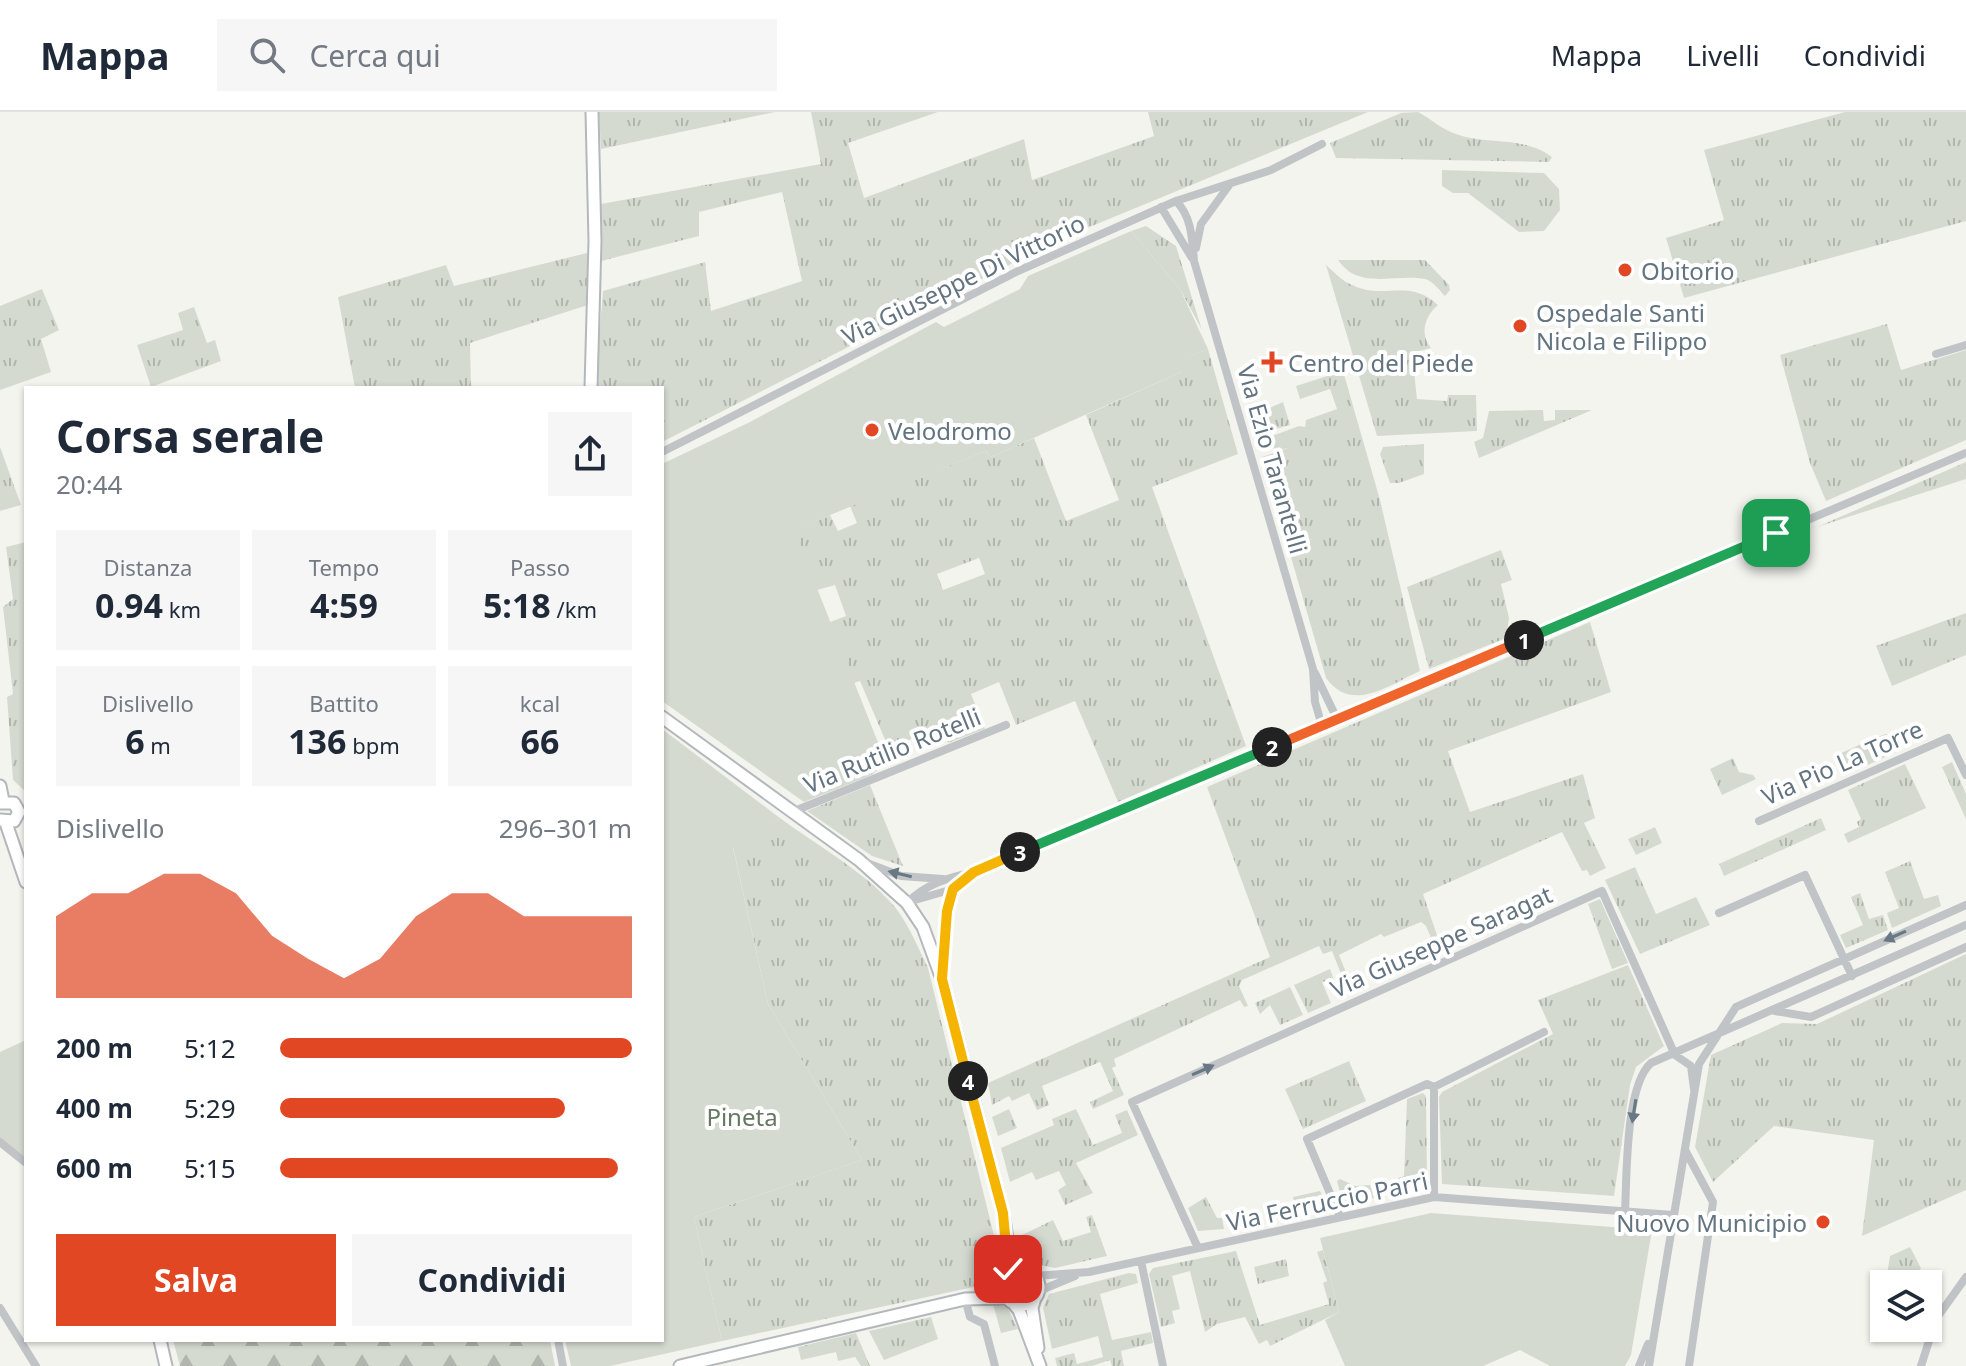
<!DOCTYPE html>
<html lang="it">
<meta charset="utf-8">
<style>
body{margin:0;font-family:"Noto Sans",sans-serif;background:#f6f6f7;color:#1f2937;height:100vh;display:flex;flex-direction:column;font-size:30px;white-space:nowrap}
*{box-sizing:border-box;margin:0}
p{font-size:26px;color:#747a83}
.icon{flex:none;width:44px;height:44px;fill:none;stroke:currentColor;stroke-width:2;stroke-linecap:round;stroke-linejoin:round}
.map{position:relative;flex:1;overflow:hidden}
.sheet{position:absolute;left:24px;top:274px;width:640px;height:956px;display:flex;flex-direction:column;background:#fff;border-radius:0px;box-shadow:0 2px 6px #0004}
.sheet>*{flex:none}
.buttons{position:absolute;left:1870px;top:1158px;display:grid;gap:16px}
.buttons a{display:grid;place-items:center;width:72px;height:72px;border-radius:0px;background:#fff;box-shadow:0 2px 6px #0004;font-size:40px}
.pin{position:absolute;display:grid;place-items:center;width:68px;height:68px;color:#fff;margin:-34px;border-radius:16px;box-shadow:0 4px 12px #0006}
.km{position:absolute;width:40px;height:40px;margin:-20px;border-radius:50%;background:#222;color:#fff;font-size:22px;line-height:40px;text-align:center}
.round{display:grid;place-items:center;flex:none;width:84px;height:84px;border-radius:0px;background:#f6f6f7}
.head{display:flex;align-items:center;justify-content:space-between;height:136px;padding:0 32px}
h1{font-size:44px;font-weight:700;line-height:60px}
.stats{display:grid;grid-template-columns:repeat(3,1fr);gap:12px;height:136px;padding:8px 32px}
.stats div{display:grid;align-content:center;border-radius:0px;background:#f6f6f7;text-align:center}
.stats b{font-size:34px;font-weight:700}
.stats small{font-size:22px;font-weight:400}
.stats p{font-size:22px}
.chart{height:224px;padding:16px 32px}
.chart p{display:flex;justify-content:space-between}
.chart svg{width:100%;height:144px;margin-top:8px;fill:#e14722;opacity:.7}
.button{display:flex;gap:16px;margin-top:auto;padding:16px 32px}
.button a{flex:1;height:92px;border-radius:0px;background:#e14722;color:#fff;font-size:32px;font-weight:700;line-height:92px;text-align:center}
.button a+a{background:#f6f6f7;color:#1f2937}
ul{padding:0 32px;list-style:none;font-size:26px}
li{display:grid;grid-template-columns:128px 96px 1fr;align-items:center;height:60px}
li i{height:20px;border-radius:10px;background:#e14722}
header{display:flex;align-items:center;gap:48px;box-sizing:border-box;height:112px;padding:0 40px;background:#fff;border-bottom:2px solid #e0e1e3}
header strong{font-size:38px}
nav{display:flex;gap:44px;margin-inline-start:auto;font-size:28px}
.search{width:560px;height:72px;background:#f6f6f7;display:flex;align-items:center;gap:20px;box-sizing:border-box;padding:0 28px;border-radius:0px;color:#747a83;font-size:30px}
.map>svg:first-child{display:block}
.grass{fill:url(#grass-tufts);fill-rule:evenodd}
.forest{fill:url(#forest-firs)}
.park{fill:#d5dad0}
.lines{fill:none;stroke-linecap:round;stroke-linejoin:round}
.secondary-casing{stroke:#b3b8bc;stroke-width:15}
.street{stroke:#c1c4c7;stroke-width:8}
.secondary{stroke:#fff;stroke-width:11}
.oneway{fill:#687884}
.split-1-casing{stroke:#fff;stroke-width:16}
.split-2-casing{stroke:#fff;stroke-width:16}
.split-3-casing{stroke:#fff;stroke-width:16}
.split-4-casing{stroke:#fff;stroke-width:16}
.split-5-casing{stroke:#fff;stroke-width:16}
.split-1{stroke:#22a559;stroke-width:10}
.split-2{stroke:#f0652b;stroke-width:10}
.split-3{stroke:#22a559;stroke-width:10}
.split-4{stroke:#f5b400;stroke-width:10}
.split-5{stroke:#f5b400;stroke-width:10}
.poi-dot{fill:#e14722;stroke:#fff;stroke-width:3}
.labels{text-anchor:middle;dominant-baseline:central;stroke-width:8;stroke-linejoin:round;paint-order:stroke}
.poi-label{font-size:24px;fill:#637480;stroke:#fff;text-anchor:start}
.street-label{font-size:24px;fill:#637480;stroke:#fff}
.park-label{font-size:24px;fill:#677861;stroke:#fff}
</style>
<header>
<strong>Mappa</strong>
<div class="search"><svg class="icon" aria-label="search" viewBox="0 0 24 24"><circle cx="10" cy="10" r="6"/><path d="M15 15l6 6"/></svg>Cerca qui</div>
<nav><a>Mappa</a><a>Livelli</a><a>Condividi</a></nav>
</header>
<div class="map">
<svg width="1966" height="1254" viewBox="0 0 1966 1254">
<defs>
<pattern id="grass-tufts" width="24" height="20" patternUnits="userSpaceOnUse" patternTransform="scale(2)"><rect width="24" height="20" fill="#d5dad0"/><path d="M3 7l-1-3M5 7V3M7 7l1-3M15 17l-1-3M17 17v-4M19 17l1-3" fill="none" stroke="#b0b5ae"/></pattern>
<pattern id="forest-firs" width="22" height="20" patternUnits="userSpaceOnUse" patternTransform="scale(2)"><rect width="22" height="20" fill="#d5dad0"/><path d="M5 1l3.5 6h-7zM16 11l3.5 6h-7z" fill="#b0b5ae"/></pattern>
</defs>
<rect width="100%" height="100%" fill="#f4f4ef"/>
<path class="grass" d="M599,0h176l-174,37z
M811,0h127l-90,31 16,55 160,-59 8,41 122,-44 -6,-24h220l-310,128 -396,202v-54h-67l8,-97 102,-29 6,49 91,-30 -20,-89 -83,20v24l-98,25v-57l220,-40z
M1418,0c13,7 25,18 38,22 32,12 67,1 96,23l-3,5 -213,-4 -6,-15 71,-30z
M1845,0h121v109l-282,77 -18,-60 58,-18 -20,-70z
M1442,58l102,3 15,16 1,21 -16,21 -25,1 -51,-39h-15l-11,-7z
M1146,114l30,20 26,84 -22,-41 -49,-58z
M587,141l1,52 -118,38 1,45h-116l-17,-91 108,-32 8,21z
M1338,148h87l24,25 1,5 -5,6c-6,-6 -12,-15 -20,-17 -30,-6 -66,12 -87,-19z
M1326,153c8,7 16,16 26,20 33,16 56,-8 86,20 -13,11 -19,29 -7,43l-19,5 5,46 30,2 1,-6h28l1,36 -100,5z
M42,177l17,41 -18,9 10,33 -51,18v-84z
M194,195l13,36 8,-3 6,21 -70,26 -14,-42 46,-15 -5,-17z
M1887,212l14,46 65,-20v90l-140,61 -16,-38 -30,-108z
M1208,237l30,105 -86,33 94,259 -128,56 -43,-101 -59,24 -17,-43 -28,12 14,35 -37,14 -8,-17 -51,23 -29,-68 -6,2 -24,-61 16,-6 -11,-31 -18,5 -24,-60 37,-15 8,16 19,-8 -7,-17 135,-55 6,6 43,-19 32,83 53,-21 -33,-85 95,-43 -5,-10zM979,446l6,16 -42,16 -6,-16z
M1343,259l37,129 40,171c-31,14 -68,43 -94,7l-64,-221 26,-9 -13,3 -3,-15 27,-10 6,1 1,-7 31,-11 -7,-20 -30,10 -4,-13z
M1283,290l7,23 -18,5 -7,-20z
M1543,298l1,11 11,-1v-10h37l-113,48 -5,-16 9,-4 6,-27z
M1424,332v30l-25,9h-9l-10,-29 3,-7z
M0,335l21,58 -21,6z
M1966,350v17l-149,48z
M26,430v250l-13,-12 -6,-83 6,-3 -10,-87 10,-8 -7,-52z
M1501,438l11,30 -11,4 8,34 -3,20 -77,31 -22,-82z
M1966,501v42l-74,31 -16,-40z
M1590,510l21,70 -163,59 22,61 113,-38 12,44 -11,5 22,45 -16,8 -3,-6 -5,1 -20,-39 -139,62 20,59 -5,1 -12,-28 -5,-4 -37,15 -3,-3 -42,21 15,37 -5,2 -17,-43 -9,3 -4,-8 -77,34 -3,6 9,20 -4,1 -4,-7 -126,59 2,7 -4,2 12,27 -31,14 -3,-7 23,-11 -13,-29 -58,24 7,19 -12,5 -8,-17 -17,8 -3,-5 -17,9 -4,-22 282,-126 -63,-170z
M1885,622l7,2 8,14 -56,26 -5,-12 2,-11z
M1733,646l6,14 14,3 3,4 -34,16 -12,-26z
M1952,650l14,32v25l-24,-52z
M1905,652l21,44 -78,35 -4,-9 15,-7 -2,-5 4,-3 -13,-29z
M870,673l33,81 -31,-10 -65,-45z
M780,706c38,28 84,53 115,89 14,18 23,40 33,61l73,296 -3,11 -15,10 -261,56 -28,-124 168,-57 -94,-156 -35,-157z
M1821,706l5,12 -102,46 -5,-12z
M1655,715l7,16 -26,12 -8,-16z
M1910,749l14,38 14,-4 3,11 -49,22 -5,-15 12,-5 -14,-36z
M1635,755l21,47 40,-17 14,28 -70,29 -35,-74z
M1860,781l9,26 14,-4 5,15 -42,18 -6,-13 23,-10 -12,-28z
M1600,787l28,64 -16,6 -24,-65z
M1966,842v236l-104,46 12,-96 -100,-14 -61,56 -18,-35 16,-92 71,-32 35,1z
M1628,853l36,81 -28,21 -6,18 -16,111 -172,-12 -3,-87 3,-5 111,-58 -15,-34z
M1330,857l4,11 -12,2 9,21 -23,10 -14,-28z
M1290,875l13,28 -23,10 -10,-20 -10,9 -5,-11z
M1349,949l17,40 -63,28 -18,-40z
M1423,981l3,3 1,85 -2,3 -24,6 -3,-12 6,-2 3,-77z
M1009,997l8,19 -19,8 -6,-19z
M1076,997l17,36 29,-12 -7,-18 12,-5 11,25 -62,28 17,30 -28,12 -7,-15 8,-5 -7,-14 -23,9 -4,-8 -22,10 -9,-34 53,-23 -2,-6z
M1340,1067l15,7 15,-1 4,13 -31,6 -6,-23z
M1320,1079l9,16 -32,6 -4,-16z
M1206,1085l11,21h5l2,11 -26,2 -10,-23z
M1092,1103l15,41 -52,12 -19,-4 -10,-14 -4,-15 31,-15 10,21 28,-9 -5,-15z
M1910,1135l11,21 -10,15 -25,-3 4,-24z
M1323,1138l16,62 -69,34 -3,-6 -8,4 -14,-27 -28,7 -12,8 -15,-61 -18,5 8,33 -8,2 3,12 -14,4 -12,-53 4,-6 83,-17 24,74 69,-21 -6,-21 4,-2 -10,-29z
M1286,1147l3,17 -31,8 -4,-17z
M1129,1161l7,1 2,9 -38,11 12,46 39,-8 2,11 -32,8 3,15h-12l-2,-6 -18,6h-35l-2,-8 19,-5 3,11 26,-7 -5,-21 -46,13 -9,-41 6,-14z
M993,1192l14,3 11,22 -17,4z
M931,1205l7,22 -54,21 -15,-29z
M856,1221l14,33h-9l-6,-9 -17,4 -2,-9 -35,8 -3,-13z"/>
<path class="forest" d="M173,1228h377l5,26h-375z"/>
<path class="park" d="M1131,119l49,58 28,60 -31,13 4,10 -190,85 -6,-6 -191,79 87,220 2,14 -11,11 -68,27 -142,-101v-237l88,-42 186,-100 8,5 76,-38 8,-13z
M662,617l118,89 -47,30 35,156 94,156 -168,57 28,124 -112,25h-39l-6,-26h97z
M26,928v123l-26,-21v-90z
M1431,1101l221,17 -21,125 -6,11h-75l-30,-16 -37,16h-138l-20,-46 14,-8 -19,-74z"/>
<g class="lines">
<defs>
<path id="secondary" d="M591,276l4,-147 -3,-129
M662,605l197,143 48,43 16,24 19,52 61,234 5,32 -1,30
M0,674l3,15
M0,691h14l5,9 -5,9 -14,-1
M6,711l20,59
M1003 1175a18 18 0 1 1 36 0a18 18 0 1 1-36 0Z
M1035,1186l-3,10 6,40
M1013,1191l6,7 21,56
M160,1228l6,26
M680,1254l285,-67 42,-1"/>
</defs>
<use href="#secondary" class="secondary-casing"/>
<path class="street" d="M1176,89c16,16 16,38 18,60l119,408 2,33 7,24
M1161,95l31,51
M1196,136l5,-24 29,-40
M1936,242l30,-9
M662,340l356,-181 158,-70 95,-31 51,-26
M1315,561l22,46
M792,700l214,-87
M1759,709l189,-83 18,37
M867,751l34,13 42,3
M908,790l45,-13 18,-15
M907,791c20,-20 41,-25 67,-31l992,-419
M1719,801l86,-38 47,101
M942,862l1,-45 10,-40
M1775,899l36,6 155,-70
M0,1030l26,21
M1685,1038l28,52 -24,164
M1434,1085v-110
M1625,1099c2,-34 0,-125 26,-148l315,-138
M1340,1105l-33,-78 120,-55 7,3 110,-55
M1198,1136l-66,-146 470,-211 73,164 16,11 3,23
M1141,1149l22,105
M1035,1164l54,-4 345,-75 239,18
M1039,1179l36,-15
M965,1187l5,18 14,7 11,42
M0,1196l36,58
M558,1228l5,26
M1639,1254l9,-22
M1649,1254l50,-302 37,-57 230,-102
M1921,1254l15,-47 30,-42"/>
<use href="#secondary" class="secondary"/>
</g>
<defs><path id="oneway-solid" d="M-6-.8H1V-3.2L6.5 0L1 3.2V.8H-6Z" transform="scale(2)"/></defs>
<g class="oneway">
<use href="#oneway-solid" transform="translate(900 762) rotate(-167)"/>
<use href="#oneway-solid" transform="translate(1895 824) rotate(156)"/>
<use href="#oneway-solid" transform="translate(1203 958) rotate(-24)"/>
<use href="#oneway-solid" transform="translate(1634 999) rotate(99)"/>
</g>
<g class="lines">
<defs>
<path id="split-1" d="M1524,528l252,-107"/>
<path id="split-2" d="M1272,635l252,-107"/>
<path id="split-3" d="M1020,740l252,-105"/>
<path id="split-4" d="M968,969l-26,-102 5,-68 6,-22 21,-17 46,-20"/>
<path id="split-5" d="M968,969l35,132 5,56"/>
</defs>
<use href="#split-1" class="split-1-casing"/>
<use href="#split-2" class="split-2-casing"/>
<use href="#split-3" class="split-3-casing"/>
<use href="#split-4" class="split-4-casing"/>
<use href="#split-5" class="split-5-casing"/>
<use href="#split-1" class="split-1"/>
<use href="#split-2" class="split-2"/>
<use href="#split-3" class="split-3"/>
<use href="#split-4" class="split-4"/>
<use href="#split-5" class="split-5"/>
</g>
<g class="poi-dot">
<circle cx="1625" cy="158" r="8"/>
<circle cx="1520" cy="214" r="8"/>
<path d="M1268 238h8v8h8v8h-8v8h-8v-8h-8v-8h8z"/>
<circle cx="872" cy="318" r="8"/>
<circle cx="1823" cy="1110" r="8"/>
</g>
<g class="labels">
<g class="poi-label">
<text x="1641" y="158">Obitorio</text>
<text x="1536" y="200">Ospedale Santi<tspan x="1536" dy="28">Nicola e Filippo</tspan></text>
<text x="1288" y="250">Centro del Piede</text>
<text x="888" y="318">Velodromo</text>
<text x="1807" y="1110" text-anchor="end">Nuovo Municipio</text>
</g>
<g class="street-label">
<text transform="translate(963 167) rotate(-26)">Via Giuseppe Di Vittorio</text>
<text transform="translate(1273 347) rotate(74)">Via Ezio Tarantelli</text>
<text transform="translate(892 638) rotate(-22)">Via Rutilio Rotelli</text>
<text transform="translate(1842 650) rotate(-24)">Via Pio La Torre</text>
<text transform="translate(1441 829) rotate(-24)">Via Giuseppe Saragat</text>
<text transform="translate(1327 1089) rotate(-12)">Via Ferruccio Parri</text>
</g>
<g class="park-label">
<text x="742" y="1004">Pineta</text>
</g>
</g>
</svg>
<div class="buttons">
<a><svg class="icon" aria-label="layers" viewBox="0 0 24 24"><path d="M12 4l9 5-9 5-9-5zM3 14l9 5 9-5"/></svg></a>
</div>
<div class="pin" style="left:1776px;top:421px;background:#1e9e55"><svg class="icon" aria-label="arrive" viewBox="0 0 24 24"><path d="M6 21V4h12l-3 4 3 4H6"/></svg></div>
<div class="pin" style="left:1008px;top:1157px;background:#d93025"><svg class="icon" aria-label="check" viewBox="0 0 24 24"><path d="M5 12l5 5 9-10"/></svg></div>
<b class="km" style="left:1524px;top:528px">1</b>
<b class="km" style="left:1272px;top:635px">2</b>
<b class="km" style="left:1020px;top:740px">3</b>
<b class="km" style="left:968px;top:969px">4</b>
<section class="sheet">
<div class="head"><div><h1>Corsa serale</h1><p>20:44</p></div><a class="round"><svg class="icon" aria-label="share" viewBox="0 0 24 24"><path d="M12 15V3M7 8l5-5 5 5M5 13v7h14v-7"/></svg></a></div>
<div class="stats">
<div><p>Distanza</p><b>0.94<small> km</small></b></div>
<div><p>Tempo</p><b>4:59</b></div>
<div><p>Passo</p><b>5:18<small> /km</small></b></div>
</div>
<div class="stats">
<div><p>Dislivello</p><b>6<small> m</small></b></div>
<div><p>Battito</p><b>136<small> bpm</small></b></div>
<div><p>kcal</p><b>66</b></div>
</div>
<div class="chart"><p><span>Dislivello</span>296–301 m</p>
<svg viewBox="0 0 160 44" preserveAspectRatio="none"><path d="M0 44V19L10 12L20 12L30 6L40 6L50 12L60 25L70 32L80 38L90 32L100 19L110 12L120 12L130 19L140 19L150 19L160 19V44z"/></svg>
</div>
<ul>
<li><b>200 m</b>5:12<i style="width:100%"></i></li>
<li><b>400 m</b>5:29<i style="width:81%"></i></li>
<li><b>600 m</b>5:15<i style="width:96%"></i></li>
</ul>
<div class="button"><a>Salva</a><a>Condividi</a></div>
</section>
</div>
